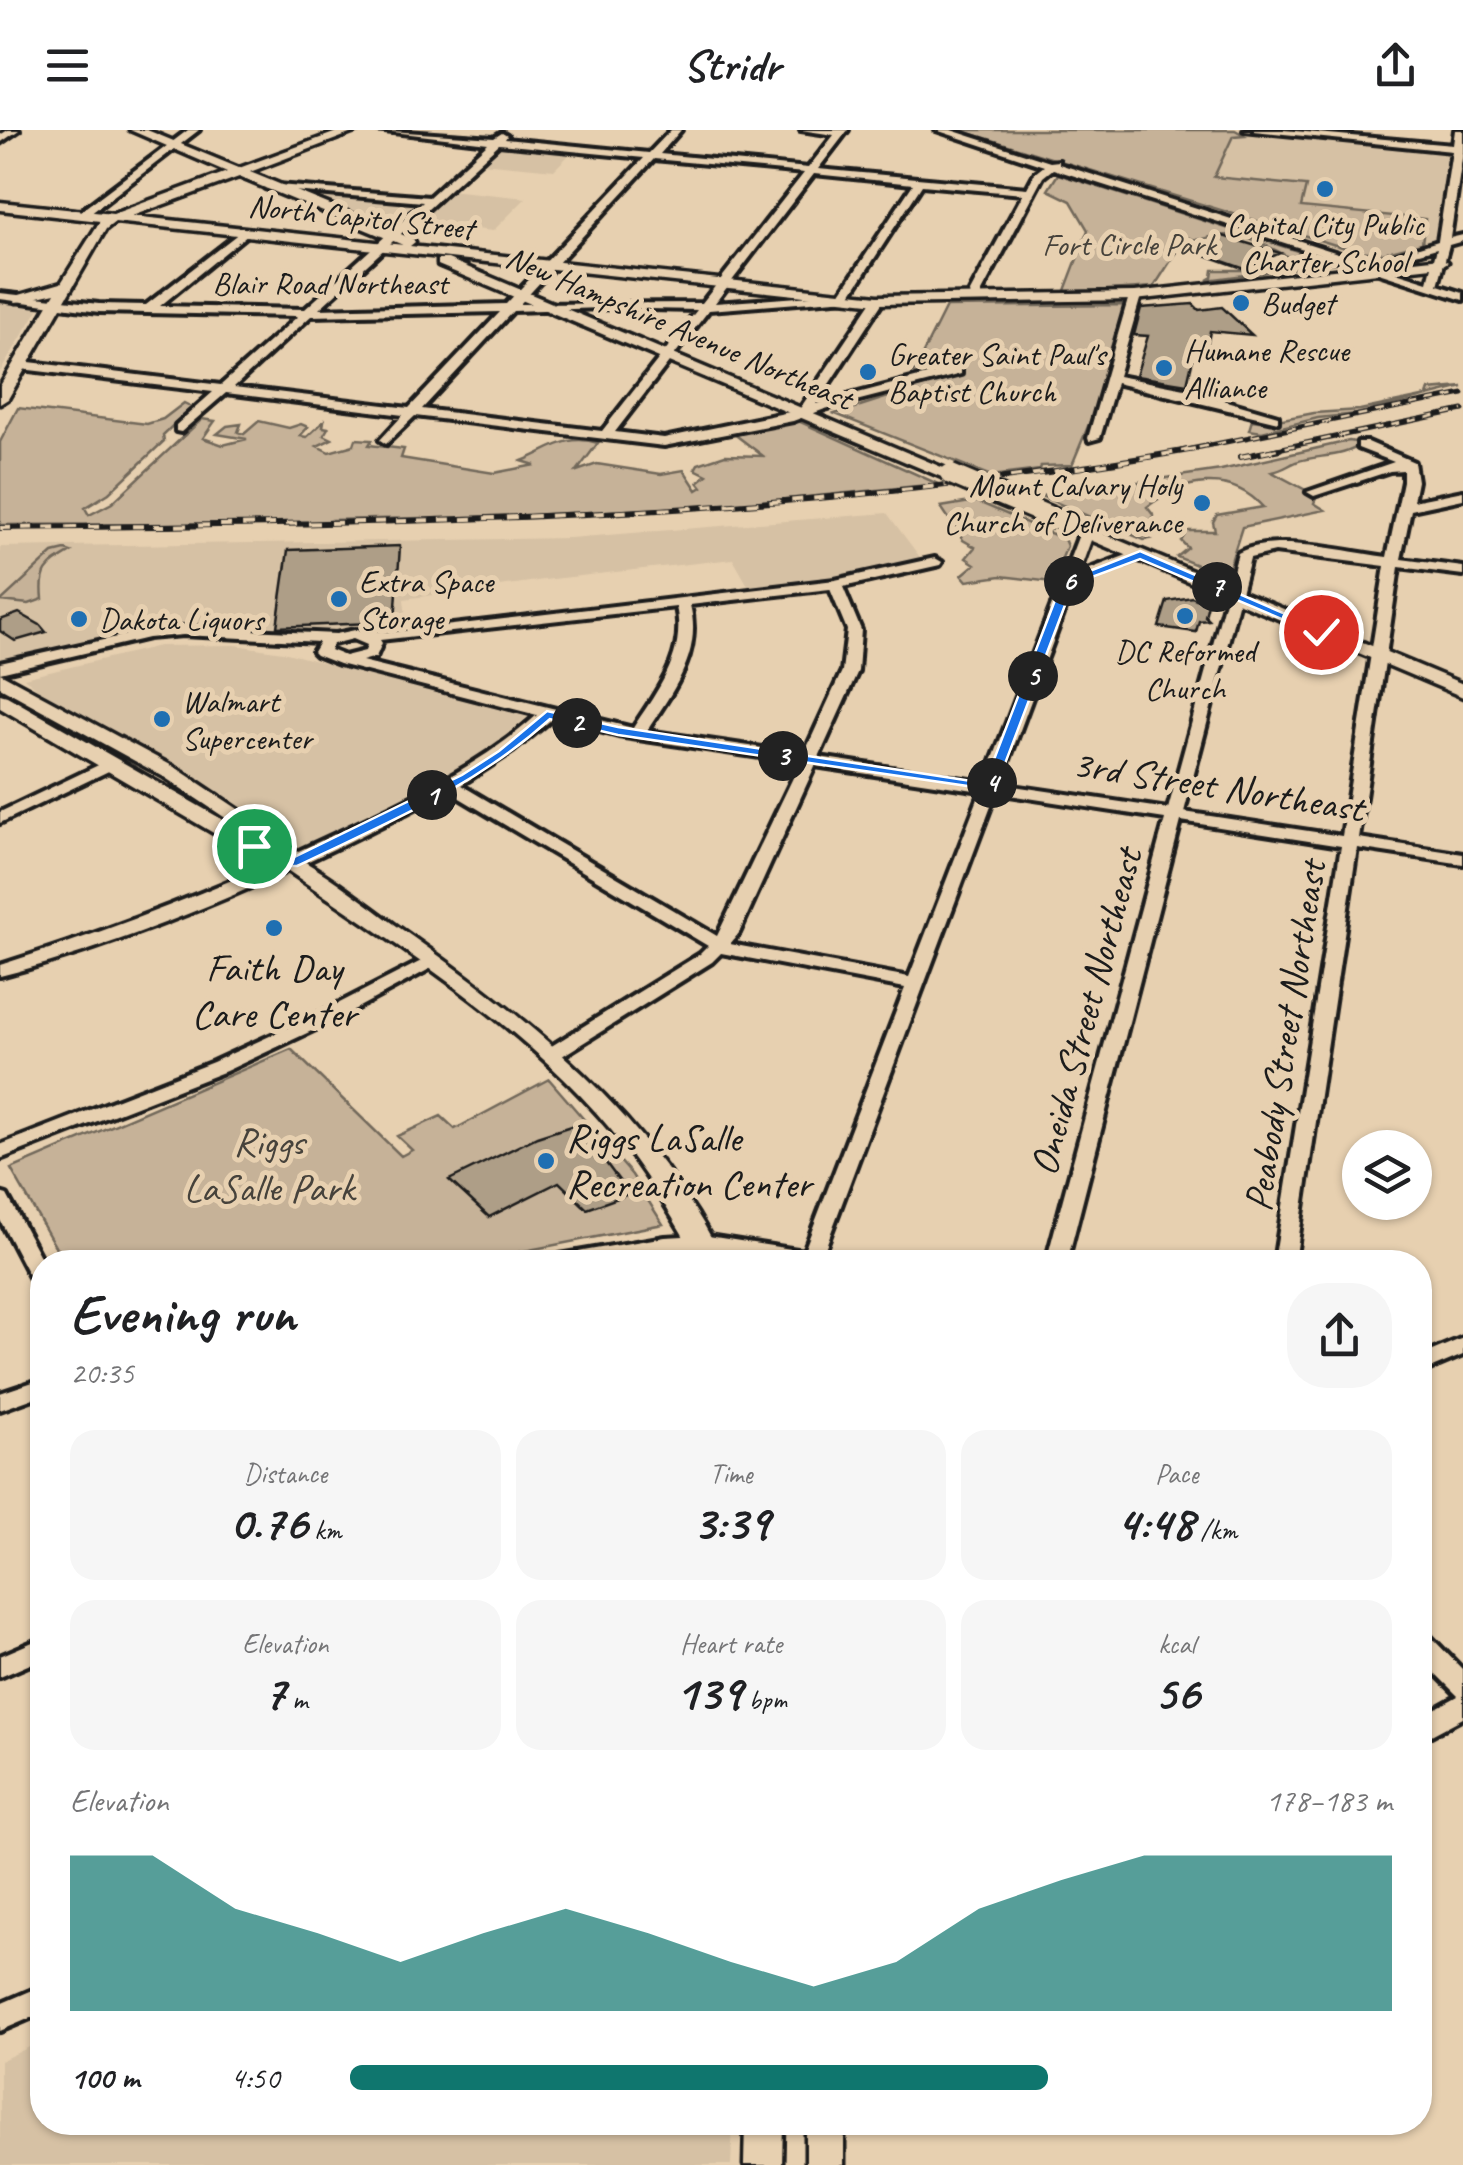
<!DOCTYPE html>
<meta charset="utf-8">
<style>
body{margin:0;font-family:Caveat,sans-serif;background:#f6f6f6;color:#202124;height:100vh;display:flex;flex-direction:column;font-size:38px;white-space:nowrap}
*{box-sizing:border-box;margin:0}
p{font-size:32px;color:#757577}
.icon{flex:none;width:55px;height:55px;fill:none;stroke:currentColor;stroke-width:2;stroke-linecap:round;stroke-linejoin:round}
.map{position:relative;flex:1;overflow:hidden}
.panel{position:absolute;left:30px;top:1120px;width:1402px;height:885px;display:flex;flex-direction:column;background:#fff;border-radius:40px;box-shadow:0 2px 8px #0004}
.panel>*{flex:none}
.controls{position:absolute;left:1342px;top:1000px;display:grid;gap:20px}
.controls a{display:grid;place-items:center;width:90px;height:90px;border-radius:50%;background:#fff;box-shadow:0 2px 8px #0004;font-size:50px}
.pin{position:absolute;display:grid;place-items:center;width:85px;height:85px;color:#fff;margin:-42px;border:5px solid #fff;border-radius:50%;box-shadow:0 2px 10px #0007}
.km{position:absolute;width:50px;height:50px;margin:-25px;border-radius:50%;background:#222;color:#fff;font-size:28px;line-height:50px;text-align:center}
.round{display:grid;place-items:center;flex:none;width:105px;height:105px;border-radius:40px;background:#f6f6f6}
.overview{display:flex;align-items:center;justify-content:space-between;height:170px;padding:0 40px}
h1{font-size:55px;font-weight:700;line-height:75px}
.metrics{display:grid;grid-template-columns:repeat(3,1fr);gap:15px;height:170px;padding:10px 40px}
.metrics div{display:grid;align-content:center;border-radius:25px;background:#f6f6f6;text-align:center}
.metrics b{font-size:50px;font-weight:700}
.metrics small{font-size:28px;font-weight:400}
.metrics p{font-size:28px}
.chart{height:280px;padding:20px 40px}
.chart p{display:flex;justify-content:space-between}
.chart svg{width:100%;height:180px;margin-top:10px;fill:#0f766e;opacity:.7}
ul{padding:0 40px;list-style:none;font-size:32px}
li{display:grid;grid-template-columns:160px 120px 1fr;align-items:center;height:75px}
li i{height:25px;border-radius:12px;background:#0f766e}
header{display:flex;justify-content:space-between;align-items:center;height:130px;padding:0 40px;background:#fff;font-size:45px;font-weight:700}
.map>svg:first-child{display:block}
.built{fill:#d6c1a4}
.green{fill:#c6b298;stroke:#71675a;stroke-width:2.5}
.building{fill:#ae9e87;stroke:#1c1c1c;stroke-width:2.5}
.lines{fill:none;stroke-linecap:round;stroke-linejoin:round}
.minor-casing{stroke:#1c1c1c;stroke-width:8}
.major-casing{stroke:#1c1c1c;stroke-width:7}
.minor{fill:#e7d0b0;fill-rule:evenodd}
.major{fill:#e7d0b0;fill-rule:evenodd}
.rail-far1-casing{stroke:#1c1c1c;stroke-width:5}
.rail-casing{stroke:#1c1c1c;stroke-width:6}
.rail-far1{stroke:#e7d0b0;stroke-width:2.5;stroke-dasharray:9;stroke-linecap:butt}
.rail{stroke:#e7d0b0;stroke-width:4;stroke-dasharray:11;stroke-linecap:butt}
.major-bridge-casing{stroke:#1c1c1c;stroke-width:25;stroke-linecap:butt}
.major-bridge{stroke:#e7d0b0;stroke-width:19}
.route{fill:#1a73e8;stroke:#fff;stroke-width:2.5}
.poi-dot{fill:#1f6fb2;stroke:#e7d0b0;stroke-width:4}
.labels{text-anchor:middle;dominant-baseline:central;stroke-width:10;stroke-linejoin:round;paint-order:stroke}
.far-street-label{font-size:32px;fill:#1c1c1c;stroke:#e7d0b0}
.far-poi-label{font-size:32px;fill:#1c1c1c;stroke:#e7d0b0;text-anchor:start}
.far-park-label{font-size:32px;fill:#46423b;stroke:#e7d0b0}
.street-label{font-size:40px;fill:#1c1c1c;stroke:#e7d0b0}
.poi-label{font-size:40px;fill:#1c1c1c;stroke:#e7d0b0}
.park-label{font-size:40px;fill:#46423b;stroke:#e7d0b0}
</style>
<header><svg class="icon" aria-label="menu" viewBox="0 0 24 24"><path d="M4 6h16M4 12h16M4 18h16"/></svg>Stridr<svg class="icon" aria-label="share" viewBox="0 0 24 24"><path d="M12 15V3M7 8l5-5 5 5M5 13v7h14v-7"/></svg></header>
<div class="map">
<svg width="1463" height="2035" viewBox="0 0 1463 2035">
<rect width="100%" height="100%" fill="#e7d0b0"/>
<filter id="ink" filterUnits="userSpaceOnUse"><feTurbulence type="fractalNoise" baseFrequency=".01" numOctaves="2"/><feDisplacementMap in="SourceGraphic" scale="20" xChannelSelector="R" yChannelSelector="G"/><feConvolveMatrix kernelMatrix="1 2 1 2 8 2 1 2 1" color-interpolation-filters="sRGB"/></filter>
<g filter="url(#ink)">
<path class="built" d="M1235,2l217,19 -15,90 -66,17 -175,-53z
M500,14l73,7 -19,19 -73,-7z
M302,60l114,11 -29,25z
M449,60l77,8 -33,33 -77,-9z
M0,172l39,6 -39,64z
M887,383l35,47 -75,16 -97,13 -17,-30 -189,21 -140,19 3,29 -91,4 -95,-4 -77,3 -144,32v-116l570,-9z
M235,515l48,7 244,65 -47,39 -178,92 -253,-150 -25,-20 135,-32z
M42,1911v81l691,1 -2,42h-731v-104z"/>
<path class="green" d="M959,0h276l9,5 -11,1 -19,41 92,9 -5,21 124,12 -3,24 -39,10 -28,-2z
M1058,44l277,89 -128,17 5,-3 1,-7h36l47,-8c-19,-12 -52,-31 -80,-26 -13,2 -17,7 -30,1l-32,50 -90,6 24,-63 -17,-29 -23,-11z
M1128,175l-27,90 -29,70 -31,1 -1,4 -49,6 -156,-62 100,-32 -22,-9 33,-66z
M1463,257l-106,27 -39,4 -56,14 -13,-2 3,-10 15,2 47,-9 46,-3 67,-14 2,-6z
M184,273l8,4 -29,28 1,6 -55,52 -24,15 4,7 23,-12 90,-84 13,2 -12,17 20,7 24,-6 -30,-5 10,-8 14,-2 -3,8 6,2 15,-13 30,7 12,-4 7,3 -8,9 7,1 17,-16 -1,6 5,1 -4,7 8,4 -15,7 12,6 25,-7 2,-6 16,1 -3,5 35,4 -3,9 93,15 41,-8 -13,-4c28,-11 45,-28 76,-18l-21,28 20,-7 64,10 23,-4 13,20 5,-3 -4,-5 9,-7 -12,-6 3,-5 27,-9 38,1 -30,-23 61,-14 144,65 -211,21 -316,16 12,-3 -91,2v3l-332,2v-83l18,-34 129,16 16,-5z
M1349,311l13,2c-18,16 -45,11 -66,19 -9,4 -13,8 -24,10l45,24 -3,7 11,7 -83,17 -16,50 -49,-20 11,-9 -7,-7 6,-10h28l-2,-9 4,-7 46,-8c-33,-36 -80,-28 -116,0l7,9 -10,20 6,3 -6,1 -103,-44 180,-26z
M976,371l88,38 3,7 -15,36 -51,-6 -34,5 -5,-6 13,-11 -9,-6 9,-11 -12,-7 -22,-33z
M65,420l6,2c-25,15 -31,18 -28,47l-14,5 -28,-3 52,-48z
M291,919l110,107 11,-6 -15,-14 44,-20 14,13 94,-50 83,96 31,49 -196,38h-403l-53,-93z"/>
<path class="building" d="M1223,106l57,17 -35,16 -54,-19z
M1193,174l6,6 23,-3 30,28 -42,-4 -2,11 -11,-1 -10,43 -51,-8 12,-40 -14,-1 7,-27z
M400,416l-5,76 -118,5 11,-77z
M1192,467l16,7 -3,12 4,4 -10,1 -3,11 -37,-5 8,-26z
M19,483l21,12 6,7 -31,9 -15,-10v-11z
M577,994l52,70 -42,15 -28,-27 -70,35 -40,-37 88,-43z"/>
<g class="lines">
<defs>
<path id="minor" d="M8,0h11l-19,13v-8z
M188,0h11l-109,84h-8v-4z
M376,0l118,8 8,-5 5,3 -2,3 144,14 22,-23h10l-21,24 148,14 26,-33 -33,-5h47l-30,39 209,19 8,-15 9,-7 -108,-36h15l99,32 9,-1v3l310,99 69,-22 14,-90 -208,-21h39l170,15 2,-15h8v22l-13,86 13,-3v6l-14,4 -11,40 25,8v7l-410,-131 -10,8 -61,115 -2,10h-8l-2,-10 53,-98 -101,-9 -74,114 -139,11 -94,122 49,6 135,-28 75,-112 4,-1 6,3 -68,104 141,-37 4,1v6l-136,35 -32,12 -129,25 -249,-30 -29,28 -6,-4 23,-25 -177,-22 -45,39 -5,-1v-6l37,-33 -192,-23 -6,-4 6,-4 200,24 77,-69 -199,-4 -99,-13v-6l99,11 47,1 98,-76 5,3 -1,2 -88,72 145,3 118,-107 -154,-13 -4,-1v-4l164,13 59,-54zM499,14l145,14 -138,146 -187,5zM654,29l150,14 -102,130 -182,1zM814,44l99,10 -73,110 -125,9zM1437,118l-9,34 -48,-15 7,-5zM602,178l95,2 -95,121 -180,-22 91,-98zM500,182l-91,96 -175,-21 77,-71z
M1135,163l6,3 -23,80 67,13 93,27v6l-162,-39 -16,55 -11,3 -1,-3 41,-142z
M1358,312h10l46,20 3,19 -4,20 50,-10v8l-52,11 -10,49 62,8v8l-64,-8 -40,271 104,16v10l-106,-16 -62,414h-21l67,-416 -160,-25 -114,441h-21l119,-443 -169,-26 -173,461 9,3 3,5h-52l-81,-13 -37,2 -65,11h-51l11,-7 105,-18 37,-2 102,16 101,-263 -184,-35 -9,9 -153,96h-14l-3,-4 3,-4 155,-96 8,-8 -260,-155c-139,74 -295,146 -448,185v-11c119,-37 235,-83 348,-137 67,-32 133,-63 189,-113l-198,-51 -23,-9 -3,-3 6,-10 -136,-7 -35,3 -148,35v-10l148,-33 35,-3 153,7 19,-4 38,2 442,-52 100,-22 7,4 -2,3 -97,22 18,43 -3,41 -39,86 165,25 96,-250 7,-4 7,4 -15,41 56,-21 12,3 -73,30 -74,199 168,25 70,-256c36,-20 108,-1 149,4l16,-76v-11l-13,1 -76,25 -7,-4 87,-30 -36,-14zM1275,422l110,14 -43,270 -158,-24 66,-254zM830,459l17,41 -5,41 -38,83 -157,-23c25,-39 56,-77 43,-126zM676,477c11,47 -19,84 -43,121l-271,-67 14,-4 6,-14 -2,-3zM353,509l14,6 -2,6 -20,5 -15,-6 3,-6zM552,589l66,17 182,27 -83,173 -256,-151 52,-34zM815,636l166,25 -72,186 -179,-33 9,-11z
M111,629l8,5 -2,3 -117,56v-11z
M431,826l9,5 -3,4 -104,56 -107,50 -226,88v-14l213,-83 107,-49z
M0,1063l7,2 36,67 -1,25 -8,-2 -34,-65z
M1463,1208v17l-43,18v-17z
M42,1249v16l-42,15v-17z
M1420,1502l9,3 34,35v48l-43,23v-24l38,-21 -38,-38z
M42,1508v21l-42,18v-21z
M42,1856v27l-42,18v-27z"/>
<path id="major" d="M130,0h17l92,38 103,-38h18l-110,42 163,67 2,3 -5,4 468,50 257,-4 306,-34 7,4 -7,4 -306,34 -257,4 -763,-82 -9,7 -98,170 -8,5v-18l55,-93 -39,9 -7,-4 52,-15 39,-62 -100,-11v-8l113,12 114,-42zM239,47l164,68h1l-272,-29z
M438,129h10l510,215 -14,4 -506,-213z
M1056,384l407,170v13l-413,-174 -3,-4z
M0,543l178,96 102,68 4,4 -4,4 -13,1c12,6 24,8 35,14 33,19 64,44 95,66 129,90 257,192 327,336h-26c-22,-40 -45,-78 -73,-115 -90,-116 -222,-197 -341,-279l-21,-6 -263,-154v-14l7,2 253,145 -96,-64 -164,-90z
M745,1992h38l-1,43h-38z
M806,1992h38v43h-38z"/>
</defs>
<use href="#minor" class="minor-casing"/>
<use href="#major" class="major-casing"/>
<use href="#minor" class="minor"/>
<use href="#major" class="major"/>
<defs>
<path id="rail-far1" d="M1181,321l282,-57
M1268,321l195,-41"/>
<path id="rail" d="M1240,327l40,-8
M0,398c405,-5 794,-8 1195,-79"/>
</defs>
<use href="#rail-far1" class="rail-far1-casing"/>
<use href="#rail" class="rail-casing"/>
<use href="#rail-far1" class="rail-far1"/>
<use href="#rail" class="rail"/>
<defs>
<path id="major-bridge" d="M950,344l106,45"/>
</defs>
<use href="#major-bridge" class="major-bridge-casing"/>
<use href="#major-bridge" class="major-bridge"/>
</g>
</g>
<path class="route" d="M1140,421l187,81 -10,2 -177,-75 -67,25 -78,206 -377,-55 -68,-16c-76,69 -162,103 -253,147h-10l-40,-20 12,-3 33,15 170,-83 37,-24 48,-40 71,16 367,56 77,-201z"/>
<g class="poi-dot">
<circle cx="1325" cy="59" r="10"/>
<circle cx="1241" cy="173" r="10"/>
<circle cx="1164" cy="238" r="10"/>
<circle cx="868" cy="242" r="10"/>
<circle cx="1202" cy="373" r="10"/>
<circle cx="339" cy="469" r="10"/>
<circle cx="1185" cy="486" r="10"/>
<circle cx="79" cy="489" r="10"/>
<circle cx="162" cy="589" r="10"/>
<circle cx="274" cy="798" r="10"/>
<circle cx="546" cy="1031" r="10"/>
</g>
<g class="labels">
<g class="far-street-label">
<text transform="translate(361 87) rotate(6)">North Capitol Street</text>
<text x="330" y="153">Blair Road Northeast</text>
<text transform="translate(679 198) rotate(23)">New Hampshire Avenue Northeast</text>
</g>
<g class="far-poi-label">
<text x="1325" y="94" text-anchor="middle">Capital City Public<tspan x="1325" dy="37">Charter School</tspan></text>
<text x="1261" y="173">Budget</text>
<text x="1184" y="220">Humane Rescue<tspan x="1184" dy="37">Alliance</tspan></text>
<text x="888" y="224">Greater Saint Paul's<tspan x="888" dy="37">Baptist Church</tspan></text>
<text x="1182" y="355" text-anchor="end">Mount Calvary Holy<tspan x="1182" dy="37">Church of Deliverance</tspan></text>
<text x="359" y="451">Extra Space<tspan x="359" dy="37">Storage</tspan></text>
<text x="99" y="489">Dakota Liquors</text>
<text x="1185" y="521" text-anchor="middle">DC Reformed<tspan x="1185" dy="37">Church</tspan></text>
<text x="182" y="571">Walmart<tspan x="182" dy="37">Supercenter</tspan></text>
</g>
<g class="far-park-label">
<text x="1129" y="114">Fort Circle Park</text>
</g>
<g class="street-label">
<text transform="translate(1218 656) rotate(9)">3rd Street Northeast</text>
<text transform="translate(1086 882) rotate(-75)">Oneida Street Northeast</text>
<text transform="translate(1285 906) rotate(-81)">Peabody Street Northeast</text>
</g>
<g class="poi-label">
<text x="274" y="838">Faith Day<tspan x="274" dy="46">Care Center</tspan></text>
<text x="566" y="1008" text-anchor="start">Riggs LaSalle<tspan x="566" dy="46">Recreation Center</tspan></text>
</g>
<g class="park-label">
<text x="269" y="1012">Riggs<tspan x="269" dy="46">LaSalle Park</tspan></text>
</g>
</g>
</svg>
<div class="controls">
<a><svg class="icon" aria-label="layers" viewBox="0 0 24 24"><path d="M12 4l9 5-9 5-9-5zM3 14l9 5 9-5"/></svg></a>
</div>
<div class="pin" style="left:254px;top:716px;background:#1e9e55"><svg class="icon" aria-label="arrive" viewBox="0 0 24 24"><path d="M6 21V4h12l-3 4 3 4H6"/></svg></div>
<div class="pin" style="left:1321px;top:502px;background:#d93025"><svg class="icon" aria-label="check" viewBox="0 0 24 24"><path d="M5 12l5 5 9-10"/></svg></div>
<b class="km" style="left:432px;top:665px">1</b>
<b class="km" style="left:577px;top:593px">2</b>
<b class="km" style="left:783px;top:626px">3</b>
<b class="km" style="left:992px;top:653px">4</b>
<b class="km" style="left:1033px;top:546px">5</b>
<b class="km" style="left:1069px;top:451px">6</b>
<b class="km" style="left:1217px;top:457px">7</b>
<section class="panel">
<div class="overview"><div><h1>Evening run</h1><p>20:35</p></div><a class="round"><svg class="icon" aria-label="share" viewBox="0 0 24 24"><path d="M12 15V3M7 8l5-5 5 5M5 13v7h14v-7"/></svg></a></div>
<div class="metrics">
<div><p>Distance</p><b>0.76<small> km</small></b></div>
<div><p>Time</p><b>3:39</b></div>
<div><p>Pace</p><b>4:48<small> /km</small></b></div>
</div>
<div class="metrics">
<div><p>Elevation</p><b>7<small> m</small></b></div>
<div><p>Heart rate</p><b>139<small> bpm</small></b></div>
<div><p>kcal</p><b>56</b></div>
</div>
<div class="chart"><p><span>Elevation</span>178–183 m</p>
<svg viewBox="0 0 160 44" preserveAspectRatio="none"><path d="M0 44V6L10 6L20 19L30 25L40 32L50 25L60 19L70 25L80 32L90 38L100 32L110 19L120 12L130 6L140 6L150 6L160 6V44z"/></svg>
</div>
<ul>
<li><b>100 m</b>4:50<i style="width:67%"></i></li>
</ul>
</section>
</div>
